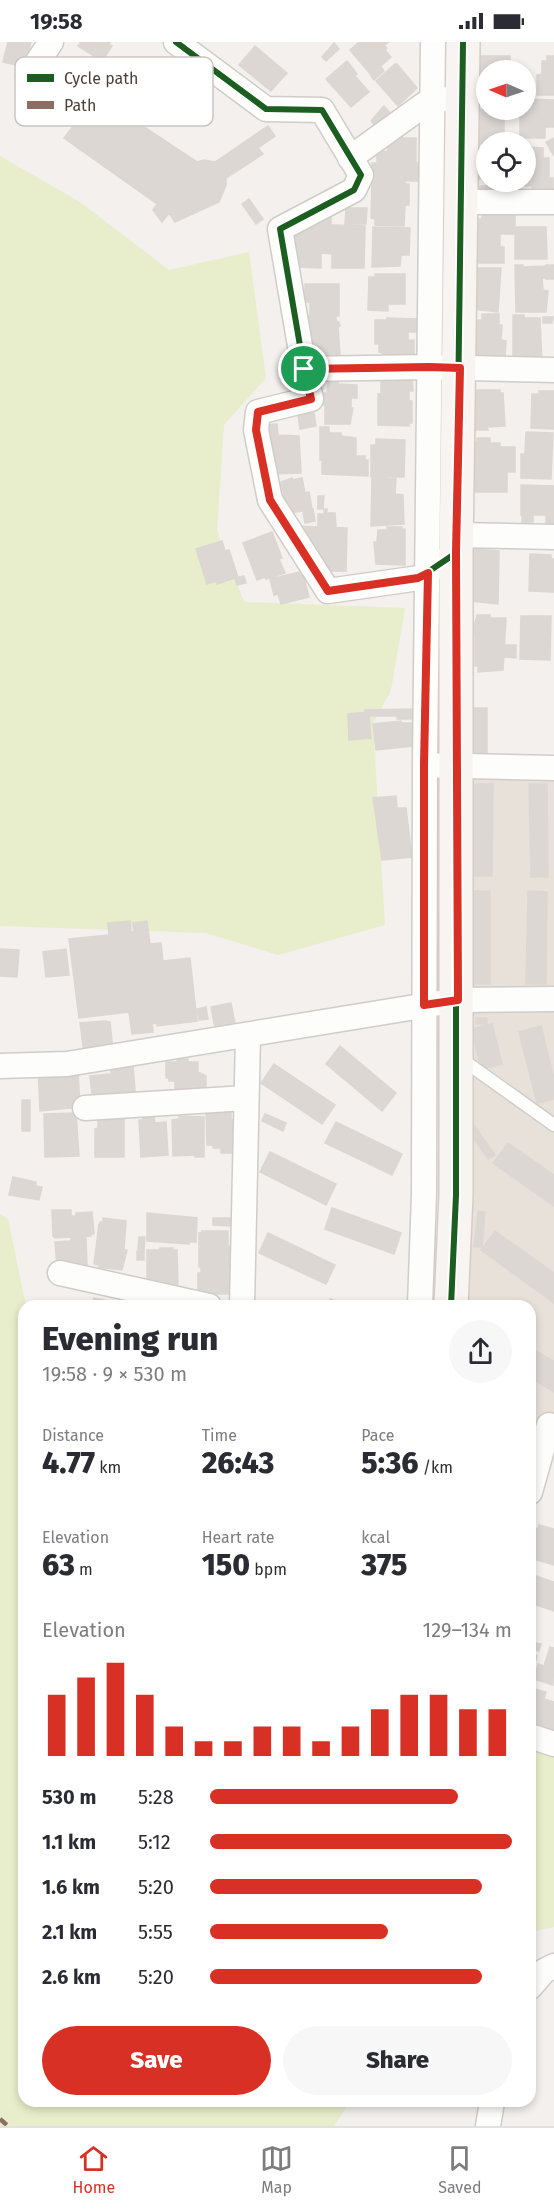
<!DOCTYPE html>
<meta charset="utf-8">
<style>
body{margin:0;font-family:"Fira Sans",sans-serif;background:#f7f7f7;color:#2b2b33;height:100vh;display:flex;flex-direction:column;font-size:22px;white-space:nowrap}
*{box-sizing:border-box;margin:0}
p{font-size:20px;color:#7c7c81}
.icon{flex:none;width:33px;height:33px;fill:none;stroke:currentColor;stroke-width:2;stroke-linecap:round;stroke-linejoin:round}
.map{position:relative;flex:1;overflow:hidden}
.sheet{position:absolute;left:18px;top:1258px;width:518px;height:807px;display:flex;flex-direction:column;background:#fff;border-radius:18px;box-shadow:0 3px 9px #0003}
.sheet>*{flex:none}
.needle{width:39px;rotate:272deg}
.controls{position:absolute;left:476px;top:18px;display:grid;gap:12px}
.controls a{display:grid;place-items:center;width:60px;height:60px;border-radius:50%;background:#fff;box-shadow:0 3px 9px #0003;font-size:30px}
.pin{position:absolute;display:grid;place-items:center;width:51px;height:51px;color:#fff;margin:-26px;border:3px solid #fff;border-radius:50%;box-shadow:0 2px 6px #0007}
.round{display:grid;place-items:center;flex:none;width:63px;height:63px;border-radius:32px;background:#f7f7f7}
.summary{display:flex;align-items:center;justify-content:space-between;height:102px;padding:0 24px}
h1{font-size:33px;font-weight:800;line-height:45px}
.stats{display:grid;grid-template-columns:repeat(3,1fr);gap:9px;height:102px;padding:6px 24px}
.stats div{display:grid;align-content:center}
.stats b{font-size:30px;font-weight:800}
.stats small{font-size:16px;font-weight:400}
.stats p{font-size:16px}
.chart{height:168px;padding:12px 24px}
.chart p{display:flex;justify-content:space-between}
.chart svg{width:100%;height:108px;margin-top:6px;stroke:#d93025;stroke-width:6}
.button{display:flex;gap:12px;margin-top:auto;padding:12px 24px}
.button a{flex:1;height:69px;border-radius:36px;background:#d93025;color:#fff;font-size:24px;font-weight:800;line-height:69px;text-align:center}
.button a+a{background:#f7f7f7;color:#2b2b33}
ul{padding:0 24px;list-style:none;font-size:20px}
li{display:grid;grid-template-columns:96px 72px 1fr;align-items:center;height:45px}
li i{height:15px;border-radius:8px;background:#d93025}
.status{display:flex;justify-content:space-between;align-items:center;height:42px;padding:0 30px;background:#fff;direction:ltr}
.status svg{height:16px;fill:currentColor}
.tab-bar{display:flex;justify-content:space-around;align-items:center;height:84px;border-top:2px solid #e1e1e2;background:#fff;font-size:16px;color:#7c7c81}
.tab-bar a{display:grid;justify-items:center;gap:3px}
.tab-bar .active{color:#d93025}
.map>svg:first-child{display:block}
.residential{fill:#e8e1da}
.green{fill:#e8eecb}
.building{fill:#dcd7d3;stroke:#dcd7d3;stroke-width:1.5}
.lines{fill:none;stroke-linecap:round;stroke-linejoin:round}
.lane-casing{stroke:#d0ccc9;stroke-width:15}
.street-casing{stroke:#d0ccc9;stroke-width:27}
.secondary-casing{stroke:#d5cdc5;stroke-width:36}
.lane{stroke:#fdfdfc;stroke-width:12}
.street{stroke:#fdfdfc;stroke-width:24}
.secondary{stroke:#f7f4f1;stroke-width:33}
.quiet{stroke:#8d6e63;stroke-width:4.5;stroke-dasharray:9 4.5;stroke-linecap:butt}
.cycleway-casing{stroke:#fff;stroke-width:10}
.cycleway{stroke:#1b5e20;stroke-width:6}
.route-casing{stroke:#fff;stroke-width:12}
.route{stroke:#d93025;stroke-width:8}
.key{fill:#fff;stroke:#c9c5c3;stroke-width:1.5}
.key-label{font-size:16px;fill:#4b3f37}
</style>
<div class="status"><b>19:58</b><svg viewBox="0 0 49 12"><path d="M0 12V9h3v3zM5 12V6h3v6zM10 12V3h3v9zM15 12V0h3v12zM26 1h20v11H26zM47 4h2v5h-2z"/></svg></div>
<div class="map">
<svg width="554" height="2084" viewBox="0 0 554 2084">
<rect width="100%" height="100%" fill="#f3f0ed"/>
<path class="residential" d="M457,725l97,2v657l-24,-8v-112h-82z"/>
<path class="green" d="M0,114l80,46 89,68 80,-18 17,126 -42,47 -7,106 27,71 161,6 -14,82 -18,34 12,201 -107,30 -72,-22 -206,-7z
M0,1172l8,5 18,87h-2v796h326l-16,24h-334z
M554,1706v179l-24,5v-183l17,1z"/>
<path class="building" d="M8,0h23l-6,25 -22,-5z
M81,0h29l-1,2 3,2 -10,15 -24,-15z
M359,0h30l-5,3 3,3 -2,2 6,7 -20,18 -21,-25z
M334,1l5,6 -13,12 -4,-4z
M255,4l32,27 -16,18 -32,-26z
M56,14l16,11 5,-7 10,8 7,-10 7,4 -7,11v4l-19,25 -2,1 -27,-18 1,-3 -6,-3z
M477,14h33v14h-24v28h-9z
M547,14h7v39h-17v-20l5,-1v-13h5z
M347,19l10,13 -2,2 14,16 -18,15 -25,-28z
M395,22h2l20,24 -19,18 -22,-25z
M381,25l3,4 -10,9 -3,-4z
M117,46l12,8 -9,15 77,51 7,-2 11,2 53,-36 7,10 -17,12 5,6 -37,24v7l-7,17 -44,20 -6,-9 -7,9 -9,-12 4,-6 -93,-66 32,-43 11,8z
M525,57l29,1v27h-9v11h-25v-24h5z
M384,64l11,13 -15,12 -9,-10z
M473,67l28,1 -1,9h4v23l-33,3z
M394,96h22v25h3v18h-47v-18h5v-10l11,-2 -1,-9z
M554,96v18l-8,-14z
M525,105l18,1v10h6v20h4v10l-21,1v-3h-12v-4h5z
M473,107h13v30h-14z
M372,140h33v2h4v21h-4l-1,21 -29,-1v-6l-4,-1z
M473,144h23v6l-18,-1z
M249,157l14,20 -7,5 -14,-20z
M346,166h21l-1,16h-21z
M331,171v41l-10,-1v15l-23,-1v-18h-3l1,-18z
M482,171h33v21h-15v13h4v16h-33v-44h11z
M332,183l33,1 -1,42h-32z
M373,185l37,1 -1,27h-8l-1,11 -28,1z
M515,185h31l1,32h-32z
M515,223h8v2l22,-1 1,12h-4l1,12 5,1 -2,21h-30z
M546,223h8v14h-8z
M473,226h28l-3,44 -26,-3z
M375,232h30v30h-17v7l-20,-1 1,-33h6z
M305,242h34v32l-29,-1v-13h-5z
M482,272h17v11h3l-1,15 5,1 -1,16 -3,-1v3h-29l2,-39h7z
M513,273h11v3h16l2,46 -29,1z
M305,274h31v5l3,1 1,4h-2l2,29h-5v3l-18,2 -5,-6z
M543,275h10l-1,6h-9z
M387,276l32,1 -1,13h-15v-9l-15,-1z
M375,278h12v3h15v9h6v8h-9v7h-4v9l-12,-1v-2l-4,-1v-8h-4z
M414,298v18l-19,1v-12h4v-6z
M339,333l-1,9 19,1v13h-6v10h2l-3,16h-25v-19h-3l1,-12h4l2,-16z
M381,335l31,1 1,13h-4v10h3v22h-3v3l-31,-1v-31h3z
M474,348h26v3h3l2,33 -18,1 1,3h-18z
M539,349h15v38l-23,-1 1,-34h7z
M314,371l2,13 -16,3 -2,-14z
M277,382l1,11 21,1 2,37 -29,1 -7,-49z
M320,385h9v6h12v3l15,2v18h9v4h3v16l-46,-2v-13l2,-1h-4z
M526,390l27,1 -2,46 -30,-1v-24h4z
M477,396h13v5h10v4h15v25h-8v20h-37v-50h7z
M376,397l29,1 -1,37h-33v-32h5z
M292,436v2l10,-2 3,15 4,-1 3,17 -22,4 -1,-8 -3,1 -5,-24z
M372,436l24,1 -1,15 8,1 1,29 -33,2z
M521,443l33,1v40h-8v-11h-13v7h-11v-7h-1z
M318,454h6l-1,13h-5z
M313,467l2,12 -10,2 -2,-12z
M324,467h3v4h8l1,14 -18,-1v-12h6z
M294,484l22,1 -1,17h-12z
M316,485l31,1 -1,43h-24l-6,-10z
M387,485h15v3l3,-1v36l-29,-1 -2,-22h3l1,-12h9z
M272,490l10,26 -3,1 6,14 -19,6 -1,-2 -8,3 -14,-37z
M222,499l3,10 4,-1 9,27 -21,7v-3l-10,3 -11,-35z
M473,507l26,2 -1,53 -27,-3 -3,-47z
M530,512l21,1v4h3v33l-25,-1z
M299,530l1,2h3l6,23 -28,7 -3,-10 -4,1 -4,-16z
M244,534l2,7 -9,2 -2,-7z
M477,573h13v3h16l-3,52 -25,2v-6h-3v-32h-5v-8l4,1z
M521,574h30l-1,44 -30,-1z
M505,603h11v13l-11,-1z
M468,666h19v46h-18z
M413,667v10h-16v-3h-27l-1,-4 -4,1v-3z
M369,670l2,26 -22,2 -1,-26z
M401,679v2h14l-1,23 -38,4 -3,-26z
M474,742h19l-1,92h-18z
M529,742h18l1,93h-17z
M396,754l1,12h9l6,49 -30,3 -9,-62z
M471,849h19v93h-19z
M528,849l19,1 -1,92h-20z
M130,879l1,11h3l-1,-9 14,-2 3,23 11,-1 2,18 27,-3 7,63 -40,5v-3l-5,1 1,8 -21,2 -3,-22 -50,6 -10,-79 40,-4 -1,-12z
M0,907l19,1 -2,27 -17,-1z
M66,907l3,26 -23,2 -3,-25z
M231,961l5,26 -20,4 -5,-26z
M206,965l2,12 -9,1 -2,-11z
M476,976h11v6h-11z
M104,979l6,1 3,28 -29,3 -4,-30z
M492,982l10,40 -21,5 -10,-40z
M541,984l13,52v21l-17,4 -18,-71z
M340,1004l56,47 -14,18 -56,-47z
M177,1017h11v3h10v10l8,4v20l-35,2v-8h4v-9h-6v-3h-3v-16h11z
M274,1022l61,41 -13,19 -61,-41z
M133,1023l3,37 -43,2 -3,-28 21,-2v-7z
M38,1025l40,4 2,36 -40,4z
M22,1058h8v31h-8z
M206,1070h25v8h9l1,33h-20v-5h-8v-3h-6z
M76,1071l3,43 -34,1 -1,-43z
M98,1072h26v43h-29v-28l3,-1z
M265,1072l21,9 -3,8 -21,-10z
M179,1074l25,1v40h-9v-2l-22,1 -1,-36 7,-1z
M143,1075h11l1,6 11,-1 2,33 -27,2 -2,-37h4z
M336,1080l66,32 -10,21 -67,-32z
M474,1083l21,30 -7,4 -20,-29z
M508,1101l46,32v31l-61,-43z
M270,1110l66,32 -10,21 -66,-33z
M13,1135l23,5v4l6,1 -3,13 -30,-5z
M332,1166l69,25 -7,21 -69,-25z
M52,1168h19v6h5v-3l16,-1 2,22h-3v2l-36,2 -2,-2z
M478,1169l7,1 -3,35h-8z
M147,1171l50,5 -1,24h-7v2l-42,-3z
M103,1176l23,3 -2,29h3l-5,20 -23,-3v-2l-5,-1 5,-40 1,-2h3z
M213,1176h18v8l-18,-1z
M202,1189h26v15h4l-1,23 3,25h-36v-21h3v-6h-2v-34h2z
M495,1189l59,42v30l-73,-53z
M268,1191l67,32 -9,19 -67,-31z
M86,1195l1,28 -30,1 -2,-24 16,-1v-3z
M139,1195h6l-1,13 -6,-1z
M160,1206h13v2h4l1,37h-31v-37h13z
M137,1209h7v9h-7z
M94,1256l25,5v-3l14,6h-42z
M330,1257l22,7h-24z
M530,1306l24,13v31l-24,-14z
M539,1483l15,4v36l-24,-7v-14l4,-16 4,1z
M530,1532l24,8v29l-24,-8z
M530,1600l11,2 -2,7 -4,-1 -2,5 4,1 -4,12 -3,-1z
M550,1605l4,1 -1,37 -19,-6 4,-15 6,2z
M531,1646l15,4 -2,7 10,3v33l-24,-8z"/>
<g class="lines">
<defs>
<path id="lane" d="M460,1016l94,67"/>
<path id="street" d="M176,0l90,67 56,1 39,65 -7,15 -74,39 24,140 7,30 -53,13 -2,18 14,70 58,91 91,-13 37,-25
M28,34l23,-34
M350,116l82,-59h11
M461,160h93
M304,327l125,-2 125,3
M456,493l98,2
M425,723l8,-723
M0,1024l67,-2 391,-64 96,-1
M85,1066l161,-10
M60,1231l149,33
M242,1264l6,-271
M420,1264l4,-112 1,-429 129,3
M530,1450l19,-67
M530,1694l24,8
M530,1945l14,-16 10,-5
M488,2084l4,-24"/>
<path id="secondary" d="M451,1264l5,-111v-642l7,-511"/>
</defs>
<use href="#lane" class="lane-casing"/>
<use href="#street" class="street-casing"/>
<use href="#secondary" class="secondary-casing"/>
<use href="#lane" class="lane"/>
<use href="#street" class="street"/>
<use href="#secondary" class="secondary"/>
<path class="quiet" d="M0,2077l8,7"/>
<defs>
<path id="cycleway" d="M176,0l90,67 56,1 39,65 -7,15 -74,39 24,140 7,30 -53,13 -2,18 14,70 58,91 91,-13 37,-25
M451,1264l5,-111v-642l7,-511"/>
</defs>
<use href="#cycleway" class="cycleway-casing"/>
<use href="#cycleway" class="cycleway"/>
</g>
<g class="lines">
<defs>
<path id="route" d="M429,325l31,1 -4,184 2,448 -34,5v-240l4,-192 -10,5 -90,13 -58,-91 -14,-70 2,-18 53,-13 -7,-30z"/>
</defs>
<use href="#route" class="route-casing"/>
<use href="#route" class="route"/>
</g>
<rect x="15" y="15" width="198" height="69" rx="9" class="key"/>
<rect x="27" y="32" width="27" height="8" fill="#1b5e20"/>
<rect x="27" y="59" width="27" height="8" fill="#8d6e63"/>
<g class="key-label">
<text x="64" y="42">Cycle path</text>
<text x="64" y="69">Path</text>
</g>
</svg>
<div class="controls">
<a><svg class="needle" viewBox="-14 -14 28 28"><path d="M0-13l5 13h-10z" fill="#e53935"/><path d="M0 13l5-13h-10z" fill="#7c7c81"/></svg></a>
<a><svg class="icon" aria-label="locate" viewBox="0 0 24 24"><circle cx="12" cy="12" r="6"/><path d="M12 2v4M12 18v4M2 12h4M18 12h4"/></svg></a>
</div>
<div class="pin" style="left:304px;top:327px;background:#1e9e55"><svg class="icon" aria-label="arrive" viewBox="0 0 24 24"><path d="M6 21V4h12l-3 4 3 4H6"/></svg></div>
<section class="sheet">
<div class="summary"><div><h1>Evening run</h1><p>19:58 · 9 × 530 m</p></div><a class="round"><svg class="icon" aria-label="share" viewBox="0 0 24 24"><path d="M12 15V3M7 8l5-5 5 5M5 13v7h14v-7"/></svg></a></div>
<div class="stats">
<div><p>Distance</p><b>4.77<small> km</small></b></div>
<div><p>Time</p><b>26:43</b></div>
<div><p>Pace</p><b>5:36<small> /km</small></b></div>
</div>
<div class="stats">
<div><p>Elevation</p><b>63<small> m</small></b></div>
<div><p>Heart rate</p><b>150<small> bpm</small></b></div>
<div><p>kcal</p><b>375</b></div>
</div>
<div class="chart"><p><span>Elevation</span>129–134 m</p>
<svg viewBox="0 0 160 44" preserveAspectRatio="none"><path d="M5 44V19M15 44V12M25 44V6M35 44V19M45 44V32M55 44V38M65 44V38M75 44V32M85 44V32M95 44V38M105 44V32M115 44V25M125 44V19M135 44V19M145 44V25M155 44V25"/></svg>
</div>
<ul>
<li><b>530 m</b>5:28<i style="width:82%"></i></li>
<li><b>1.1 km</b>5:12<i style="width:100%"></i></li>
<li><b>1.6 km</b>5:20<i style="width:90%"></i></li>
<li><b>2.1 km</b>5:55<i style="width:59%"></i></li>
<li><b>2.6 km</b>5:20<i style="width:90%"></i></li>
</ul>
<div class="button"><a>Save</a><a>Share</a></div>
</section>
</div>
<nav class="tab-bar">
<a class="active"><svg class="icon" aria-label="home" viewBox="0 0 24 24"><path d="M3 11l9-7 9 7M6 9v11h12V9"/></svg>Home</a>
<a><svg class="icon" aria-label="map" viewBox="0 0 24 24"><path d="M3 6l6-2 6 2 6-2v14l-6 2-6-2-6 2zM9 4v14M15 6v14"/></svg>Map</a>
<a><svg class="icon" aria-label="saved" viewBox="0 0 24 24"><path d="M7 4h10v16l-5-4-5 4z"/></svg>Saved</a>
</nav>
